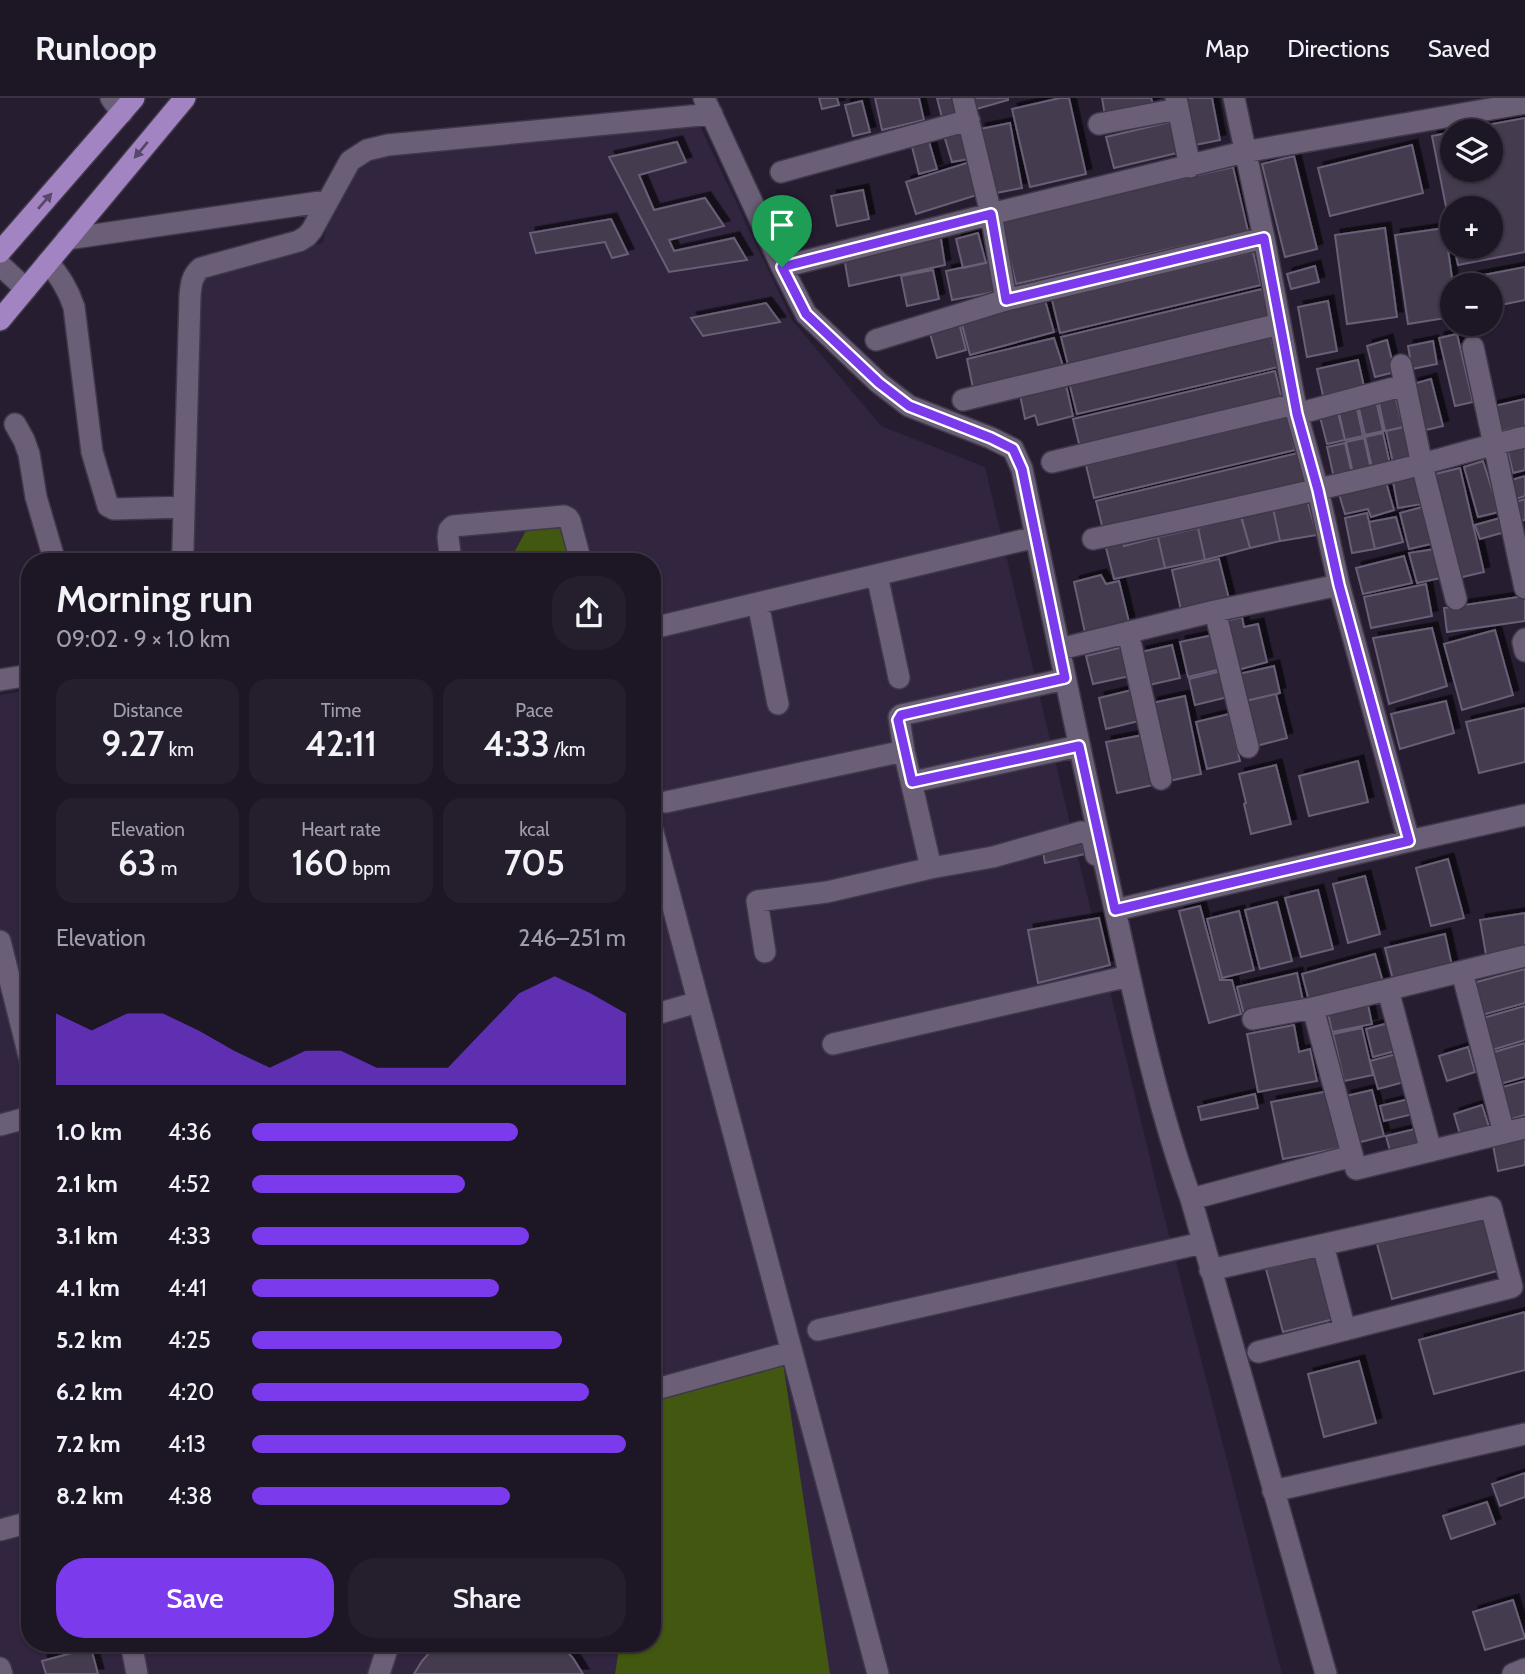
<!DOCTYPE html>
<meta charset="utf-8">
<style>
body{margin:0;font-family:Cabin,sans-serif;background:#251f2d;color:#f1f3f6;height:100vh;display:flex;flex-direction:column;font-size:26px;white-space:nowrap}
*{box-sizing:border-box;margin:0}
p{font-size:23px;color:#a09fa7}
.icon{flex:none;width:38px;height:38px;fill:none;stroke:currentColor;stroke-width:2;stroke-linecap:round;stroke-linejoin:round}
.map{position:relative;flex:1;overflow:hidden}
.panel{position:absolute;left:21px;top:455px;width:640px;height:1099px;display:flex;flex-direction:column;background:#1d1625;border-radius:28px;box-shadow:0 2px 5px #0004,0 0 0 2px #3b3542}
.panel>*{flex:none}
.controls{position:absolute;left:1440px;top:21px;display:grid;gap:14px}
.controls a{display:grid;place-items:center;width:63px;height:63px;border-radius:50%;background:#1d1625;box-shadow:0 2px 5px #0004,0 0 0 2px #3b3542;font-size:35px}
.pin{position:absolute;display:grid;place-items:center;width:60px;height:60px;color:#fff;margin:-72px -30px;border-radius:50% 50% 50% 0;rotate:-45deg;box-shadow:0 0 7px #0007}
.pin .icon{rotate:45deg}
.round{display:grid;place-items:center;flex:none;width:74px;height:74px;border-radius:28px;background:#251f2d}
.head{display:flex;align-items:center;justify-content:space-between;height:119px;padding:0 35px}
h1{font-size:38px;font-weight:600;line-height:52px}
.metrics{display:grid;grid-template-columns:repeat(3,1fr);gap:10px;height:119px;padding:7px 35px}
.metrics div{display:grid;align-content:center;border-radius:18px;background:#251f2d;text-align:center}
.metrics b{font-size:35px;font-weight:600}
.metrics small{font-size:19px;font-weight:400}
.metrics p{font-size:19px}
.chart{height:196px;padding:14px 35px}
.chart p{display:flex;justify-content:space-between}
.chart svg{width:100%;height:126px;margin-top:7px;fill:#7c3aed;opacity:.7}
.cta{display:flex;gap:14px;margin-top:auto;padding:14px 35px}
.cta a{flex:1;height:80px;border-radius:28px;background:#7c3aed;color:#fff;font-size:28px;font-weight:600;line-height:80px;text-align:center}
.cta a+a{background:#251f2d;color:#f1f3f6}
ul{padding:0 35px;list-style:none;font-size:23px}
li{display:grid;grid-template-columns:112px 84px 1fr;align-items:center;height:52px}
li i{height:18px;border-radius:9px;background:#7c3aed}
header{display:flex;align-items:center;gap:42px;box-sizing:border-box;height:98px;padding:0 35px;background:#1d1625;border-bottom:2px solid #3b3542}
header strong{font-size:33px}
nav{display:flex;gap:38px;margin-inline-start:auto;font-size:24px}
.map>svg:first-child{display:block}
.built{fill:#31253f}
.forest{fill:#425810}
.building{fill:#443a50;stroke:#695e76;stroke-width:2;filter:url(#shadow)}
.lines{fill:none;stroke-linecap:round;stroke-linejoin:round}
.minor-casing{stroke:#403849;stroke-width:24}
.major-casing{stroke:#403849;stroke-width:24}
.minor{stroke:#6a5f77;stroke-width:21}
.major{stroke:#a284c3;stroke-width:21}
.oneway{fill:#58476a}
.route-casing{stroke:#fff;stroke-width:14}
.route{stroke:#7c3aed;stroke-width:9}
</style>
<header>
<strong>Runloop</strong>
<nav><a>Map</a><a>Directions</a><a>Saved</a></nav>
</header>
<div class="map">
<svg width="1525" height="1576" viewBox="0 0 1525 1576">
<defs>
<filter id="shadow"><feDropShadow dx="5.5" dy="-5.5" stdDeviation="0" flood-color="#0009"/></filter>
</defs>
<rect width="100%" height="100%" fill="#271d31"/>
<path class="built" d="M697,22l95,200 89,106 104,41 173,725 124,482h-1282v-979l30,-5v953h623v-1081h-463l8,-292 125,-27 12,-56 32,-28 83,-11z"/>
<path class="forest" d="M564,422l10,42h-65l20,-37z
M783,1265l47,311h-215l5,-31h33v-241z"/>
<path class="building" d="M819,0h18l2,7 -17,4z
M875,0h44l5,22 -42,10z
M937,0h18l4,16 -17,4z
M970,0h38v2l-35,10z
M1060,0h9l17,76 -56,13 -18,-78z
M1102,0h49l2,6 -48,12z
M1186,0h26l8,42 -25,5z
M862,3l8,31 -17,4 -8,-31z
M1525,20v134l-67,13 -4,-18h37v-39h-39v29l-20,-101 20,-4v38h39v-39h-37z
M1170,24l7,31 -63,15 -8,-31z
M1010,25l12,65 -31,6 -11,-65z
M967,30l7,30 -22,4 -9,-30z
M928,40l9,31 -18,5 -8,-31z
M677,44l9,20 -47,13 15,35 51,-12 19,28 -55,14 5,11 60,-13 13,22 -78,12 -60,-115z
M1412,47l11,48 -93,23 -12,-48z
M1294,58l23,93 -32,8 -23,-93z
M973,63l10,32 -67,21 -10,-32z
M1233,69l15,64 -232,53 -15,-64z
M863,92l6,29 -32,7 -6,-30z
M611,121l17,35 -16,4 -7,-16 -69,11 -6,-20z
M1385,130l12,89 -50,7 -12,-89z
M1445,130l8,57 -1,32 -44,7 -13,-89z
M940,135l5,32 -96,21 -5,-29z
M978,135l8,30 -23,5 -7,-29z
M1253,154l8,33 -201,48 -8,-33z
M994,163l6,30 -48,9 -6,-29z
M1315,168l4,16 -28,7 -4,-15z
M1525,169v33l-34,7v-22h-16l-2,-8z
M933,172l6,29 -32,7 -6,-30z
M1262,191l8,33 -201,47 -8,-32z
M1045,202l9,32 -84,23 -9,-34z
M1328,203l9,50 -30,6 -9,-50z
M766,205l14,19 -77,14 -12,-18z
M959,225l7,27 -29,8 -8,-28z
M1270,236l8,33 -201,47 -8,-32z
M1457,236l16,68 -18,4 -16,-68z
M1054,240l10,31 -90,24 -7,-34z
M1387,242l8,32 -20,5 -8,-31z
M1433,243l4,23 -25,5 -4,-23z
M1358,262l7,31 -41,9 -7,-31z
M1275,273l8,33 -202,48 -8,-33z
M1431,281l12,47 -17,4 -13,-46z
M1066,287l7,31 -35,9 -3,-10 -10,4 -5,-24z
M1395,297l8,32 -18,4 -7,-32z
M1525,301v27l-29,6 -6,-25z
M1376,302l7,31 -18,4 -7,-31z
M1356,306l7,32 -18,4 -7,-32z
M1337,311l8,31 -18,4 -8,-31z
M1287,319l8,33 -201,48 -8,-33z
M1404,329l7,32 -18,4 -7,-32z
M1383,335l7,31 -18,4 -7,-31z
M1364,340l7,31 -18,4 -7,-31z
M1345,345l7,31 -18,4 -7,-31z
M1525,346v26l-12,3 -6,-25z
M1298,355l8,33 -202,48 -8,-33z
M1483,363l16,51 -21,5 -14,-50z
M1460,370l24,104 -26,6 -23,-104z
M1416,374l6,32 -24,4 -6,-32z
M1525,378v20l-12,4 -5,-19z
M1386,384l8,28 -23,7 -3,-8 -23,5 -6,-20z
M1525,401v21l-6,1 -6,-18z
M1307,402l10,35 -37,6 -7,-33z
M1422,409l9,37 -22,5 -9,-36z
M1273,410l7,33 -30,7 -9,-33z
M1367,415l8,36 -23,4 -7,-35z
M1241,419l9,31 -45,12 -7,-32z
M1396,419l7,25 -28,7 -6,-27z
M1500,420l5,14 -25,7 -5,-14z
M1198,430l7,32 -40,8 -7,-31z
M1122,438l2,10 34,-9 7,31 -51,11 -10,-39z
M1435,451l6,29 -24,5 -8,-30z
M1404,458l8,27 -49,11 -7,-26z
M1219,461l10,40 -48,11 -9,-40z
M1101,477l5,9 13,-3 10,41 -44,11 -11,-51z
M1426,486l6,32 -61,12 -7,-31z
M1525,498v25l-78,11 -3,-24z
M1242,519l2,10 14,-3 9,38 -33,9 -13,-49z
M1432,530l15,58 -58,18 -16,-66z
M1495,532l18,65 -51,15 -18,-66z
M1213,537l8,34 -33,8 -8,-35z
M1172,547l8,33 -31,7 -8,-33z
M1123,549l7,29 -37,8 -7,-28z
M1274,568l6,27 -39,9 -7,-27z
M1222,573l6,26 -33,8 -6,-26z
M1136,591l7,31 -37,9 -7,-31z
M1276,596l11,44 -35,9 -11,-45z
M1185,598l16,78 -32,7 -17,-78z
M1446,603l8,32 -54,16 -9,-35z
M1525,610v54l-46,11 -13,-51z
M1229,616l11,47 -33,8 -11,-47z
M1143,637l10,50 -36,8 -11,-51z
M1358,663l10,41 -59,14 -10,-40z
M1276,667l15,59 -40,10 -7,-30 2,-1 -7,-29z
M1080,739l5,17 -40,9 -3,-16z
M1448,761l16,59 -33,8 -15,-58z
M1365,778l15,58 -32,9 -15,-59z
M1318,792l15,59 -32,8 -16,-59z
M1277,804l15,59 -32,8 -15,-59z
M1200,808l20,74h12l9,34 -32,9 -30,-112z
M1239,813l15,59 -32,8 -15,-59z
M1525,815v35l-39,7 -6,-35z
M1099,820l11,47 -72,18 -10,-53z
M1445,836l7,32 -59,14 -8,-32z
M1375,856l8,28 -74,19 -7,-27z
M1525,871v34l-43,12 -9,-32z
M1297,875l7,32 -59,14 -8,-32z
M1367,902l5,24 -40,8 -5,-23z
M1525,908v34l-33,10 -9,-32z
M1396,923l7,28 -30,8 -7,-28z
M1294,927l5,27 11,-3 7,32 -59,11 -11,-58z
M1362,930l11,47 -29,6 -11,-47z
M1525,945v34l-25,7 -9,-31z
M1468,949l7,25 -28,9 -8,-25z
M1400,955l8,28 -30,8 -8,-28z
M1525,983v34l-17,5 -9,-32z
M1372,992l12,46 -27,7 -11,-47z
M1329,993l11,57 -57,11 -12,-57z
M1255,996l3,14 -57,12 -3,-13z
M1409,1001l4,15 -29,7 -4,-15z
M1482,1007l8,25 -29,8 -7,-24z
M1415,1031l4,15 -29,7 -4,-15z
M1525,1035v32l-27,6 -6,-31z
M1483,1118l14,55 -105,28 -15,-55z
M1318,1158l16,63 -51,13 -17,-63z
M1525,1214v58l-91,24 -15,-54z
M1359,1263l17,62 -52,14 -16,-63z
M1525,1375v24l-25,9 -8,-22z
M1487,1404l8,22 -44,15 -8,-23z
M1513,1502l12,38 -40,12 -12,-38z
M438,1545h121l14,15 10,16h-169l8,-13z
M91,1550l7,26h-52l-4,-13z"/>
<g class="lines">
<defs>
<path id="minor" d="M111,0l11,15
M704,0l78,169 24,47 73,69 30,23 82,32 22,11 9,20c30,144 59,288 91,432 22,100 43,201 78,298l135,475
M963,0l28,116 15,86
M1176,0l14,69
M1234,0l30,140 33,176 21,76 21,95 70,256
M1099,26l79,-15
M781,74l188,-52
M67,141l260,-38
M48,164c12,15 20,27 26,45l18,145 16,54 6,3 70,-2
M0,167l26,24
M782,169l209,-53 253,-62 281,-49
M876,242l130,-40 258,-62
M1473,249l52,241
M1401,267l21,100 34,134
M963,302l317,-76
M1297,316l108,-29
M15,326l9,16 5,14 7,43 19,65
M1052,364l243,-58
M1093,441c99,-21 199,-43 298,-67 45,-11 89,-25 134,-35
M182,464l1,-14 7,-252c1,-12 2,-21 11,-28l98,-27 8,-5 5,-6 38,-69 17,-11 21,-5 324,-31
M451,464l-3,-25 1,-7 4,-4 111,-10 4,2 2,3 11,41
M877,477l22,103
M758,505l20,101
M1215,513l33,136
M653,530l383,-91
M1128,534l33,147
M1525,541l-2,3 2,9
M1060,551l155,-38 124,-26
M0,582l30,-5
M912,684l167,-36
M666,704l238,-51
M653,734l225,842
M931,770l-27,-117 -5,-34 2,-2 164,-36
M1115,812l294,-69 116,-26
M0,843l30,119
M765,854l-8,-51 70,-9 104,-24 62,-11 88,-25 8,2 4,7 3,14
M1462,874l42,161
M1388,892l43,161
M1313,910l43,161 169,-41
M653,917l45,-13
M1253,921l60,-11 212,-52
M833,946l296,-68
M0,1027l30,-8
M1191,1101l161,-43
M1323,1147l22,85
M1210,1172l281,-63 21,80 -254,65
M818,1232l384,-87
M653,1292l138,-38
M1273,1393l252,-57
M0,1432l30,-8
M131,1545l6,31
M0,1570l2,6
M379,1576l10,-31
M1513,1576l12,-5"/>
<path id="major" d="M0,154l134,-154
M0,222l185,-222"/>
</defs>
<use href="#minor" class="minor-casing"/>
<use href="#major" class="major-casing"/>
<use href="#minor" class="minor"/>
<use href="#major" class="major"/>
</g>
<defs><path id="oneway-solid" d="M-6-.8H1V-3.2L6.5 0L1 3.2V.8H-6Z" transform="scale(1.75)"/></defs>
<g class="oneway">
<use href="#oneway-solid" transform="translate(141 52) rotate(130)"/>
<use href="#oneway-solid" transform="translate(45 103) rotate(-49)"/>
</g>
<g class="lines">
<defs>
<path id="route" d="M991,116l15,86 258,-62 33,176 21,76 21,95 70,256 -294,69 -36,-164 -167,36 -14,-62 3,-5 164,-37 -43,-209 -9,-20 -22,-11 -82,-32 -30,-23 -73,-69 -24,-47z"/>
</defs>
<use href="#route" class="route-casing"/>
<use href="#route" class="route"/>
</g>
</svg>
<div class="controls">
<a><svg class="icon" aria-label="layers" viewBox="0 0 24 24"><path d="M12 4l9 5-9 5-9-5zM3 14l9 5 9-5"/></svg></a>
<a>+</a>
<a>−</a>
</div>
<div class="pin" style="left:782px;top:169px;background:#1e9e55"><svg class="icon" aria-label="arrive" viewBox="0 0 24 24"><path d="M6 21V4h12l-3 4 3 4H6"/></svg></div>
<section class="panel">
<div class="head"><div><h1>Morning run</h1><p>09:02 · 9 × 1.0 km</p></div><a class="round"><svg class="icon" aria-label="share" viewBox="0 0 24 24"><path d="M12 15V3M7 8l5-5 5 5M5 13v7h14v-7"/></svg></a></div>
<div class="metrics">
<div><p>Distance</p><b>9.27<small> km</small></b></div>
<div><p>Time</p><b>42:11</b></div>
<div><p>Pace</p><b>4:33<small> /km</small></b></div>
</div>
<div class="metrics">
<div><p>Elevation</p><b>63<small> m</small></b></div>
<div><p>Heart rate</p><b>160<small> bpm</small></b></div>
<div><p>kcal</p><b>705</b></div>
</div>
<div class="chart"><p><span>Elevation</span>246–251 m</p>
<svg viewBox="0 0 160 44" preserveAspectRatio="none"><path d="M0 44V19L10 25L20 19L30 19L40 25L50 32L60 38L70 32L80 32L90 38L100 38L110 38L120 25L130 12L140 6L150 12L160 19V44z"/></svg>
</div>
<ul>
<li><b>1.0 km</b>4:36<i style="width:71%"></i></li>
<li><b>2.1 km</b>4:52<i style="width:57%"></i></li>
<li><b>3.1 km</b>4:33<i style="width:74%"></i></li>
<li><b>4.1 km</b>4:41<i style="width:66%"></i></li>
<li><b>5.2 km</b>4:25<i style="width:83%"></i></li>
<li><b>6.2 km</b>4:20<i style="width:90%"></i></li>
<li><b>7.2 km</b>4:13<i style="width:100%"></i></li>
<li><b>8.2 km</b>4:38<i style="width:69%"></i></li>
</ul>
<div class="cta"><a>Save</a><a>Share</a></div>
</section>
</div>
